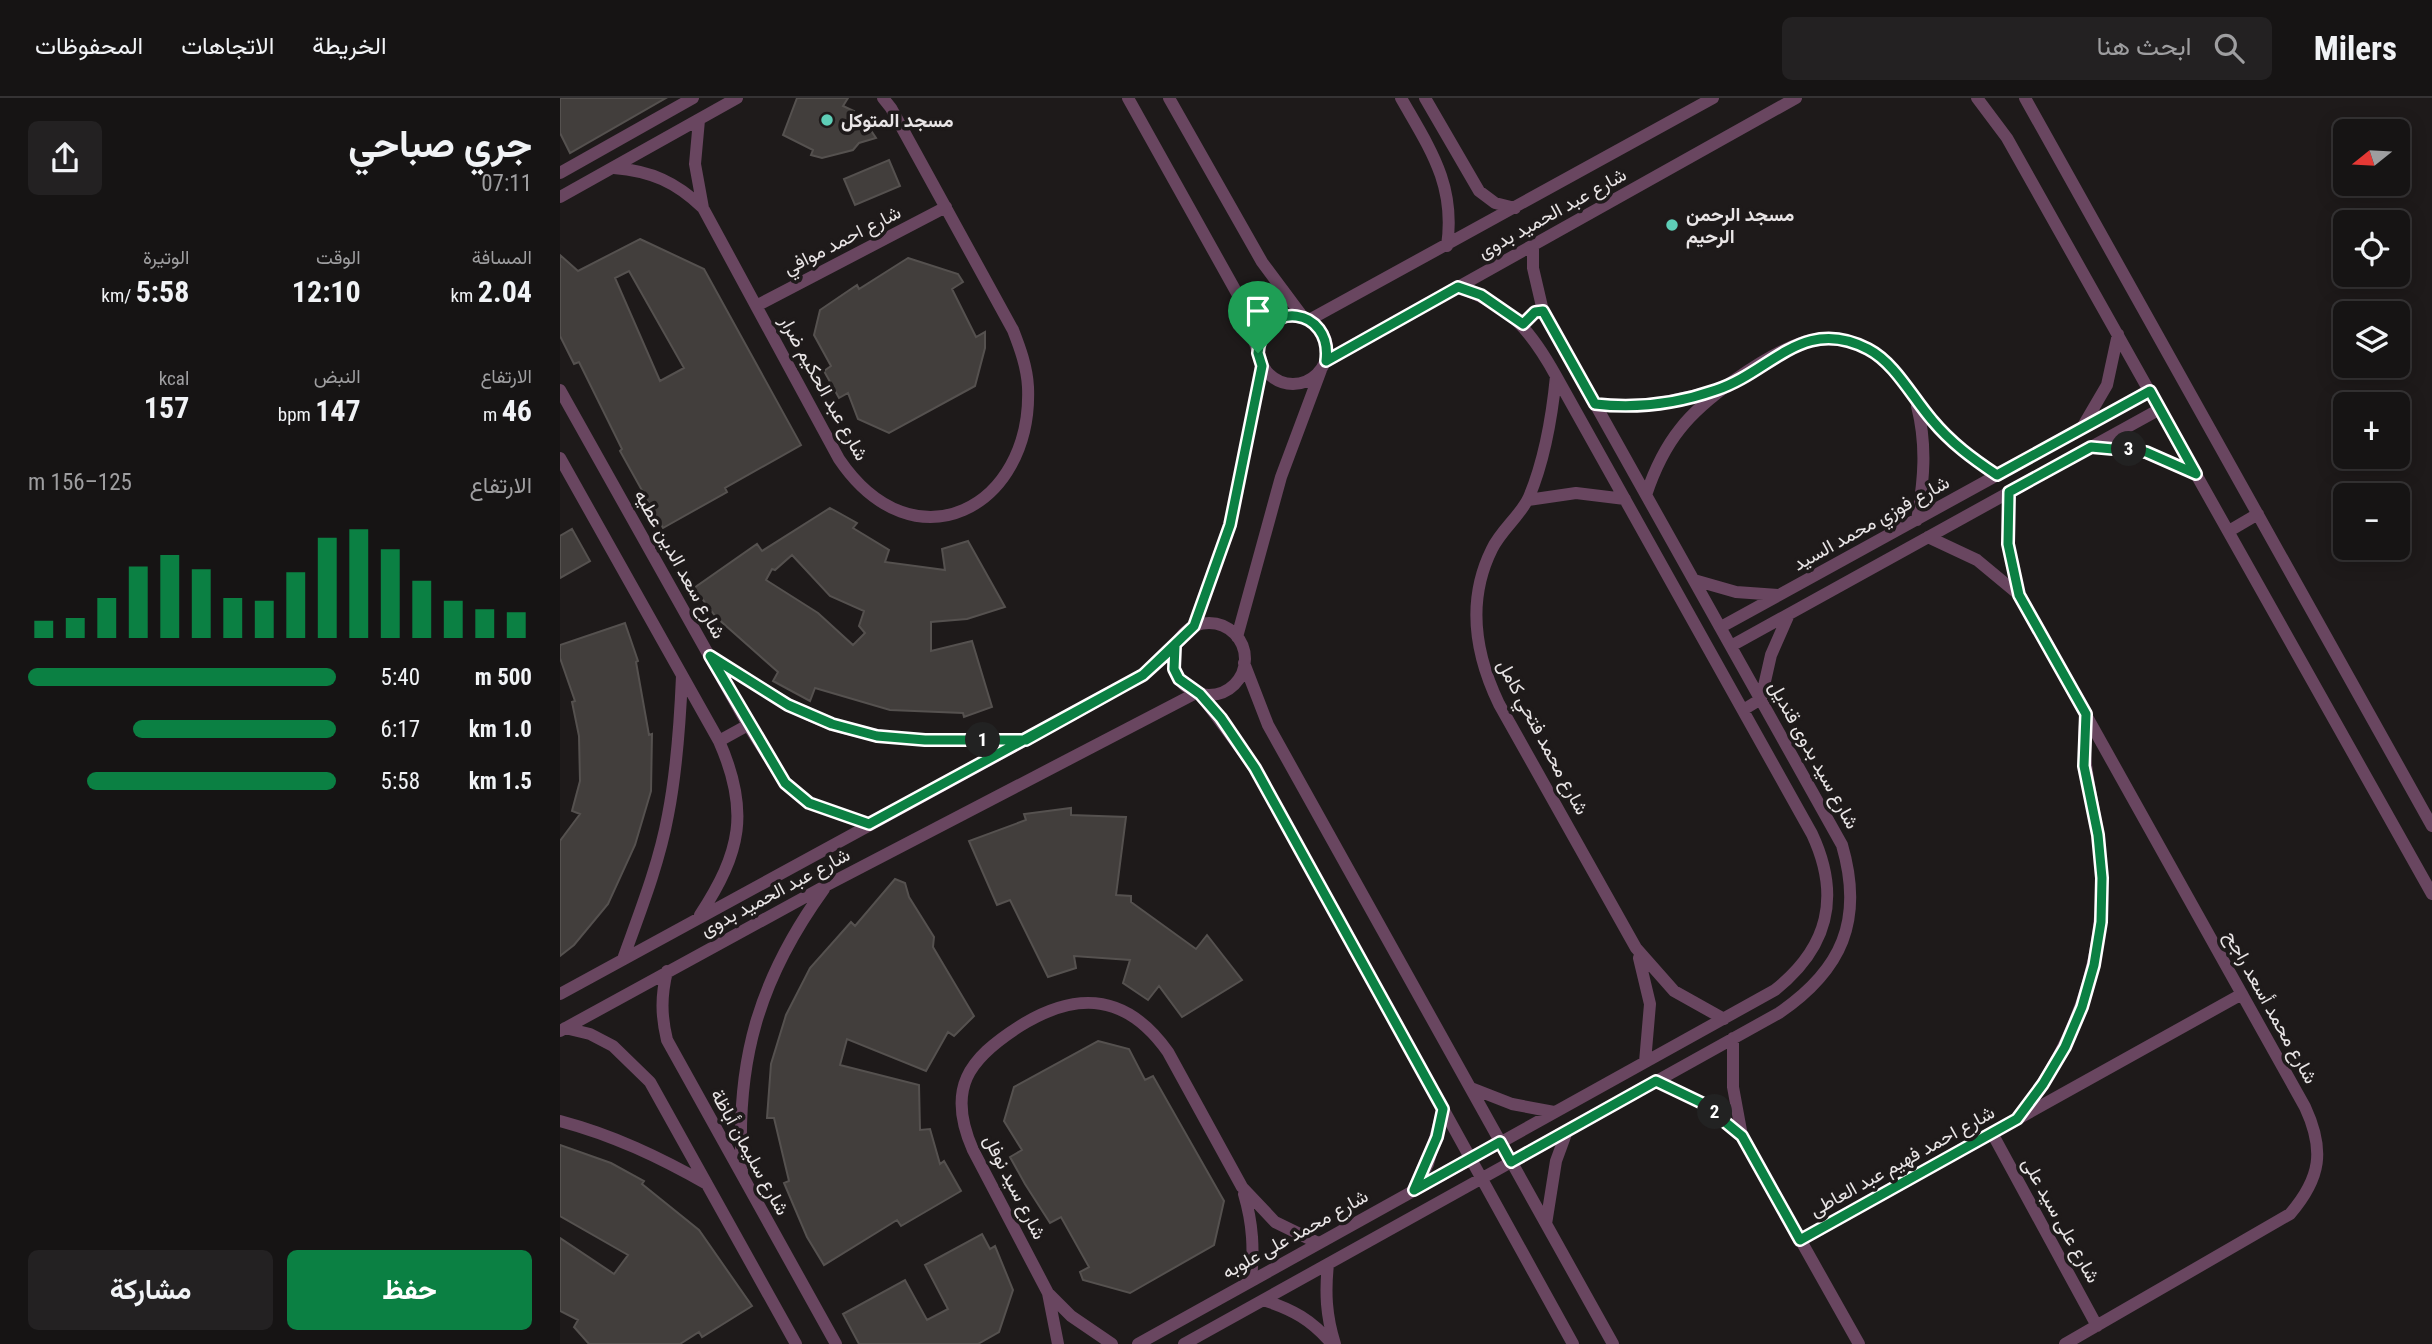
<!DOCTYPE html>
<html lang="ar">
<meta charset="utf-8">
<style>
body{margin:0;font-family:"Roboto Condensed",Vazirmatn,sans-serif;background:#232122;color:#f1f3f6;direction:rtl;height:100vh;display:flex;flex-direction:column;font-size:26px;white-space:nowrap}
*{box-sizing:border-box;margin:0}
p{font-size:23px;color:#9e9ea0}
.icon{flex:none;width:38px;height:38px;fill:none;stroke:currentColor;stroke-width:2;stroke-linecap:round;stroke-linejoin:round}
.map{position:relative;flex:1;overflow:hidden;direction:ltr}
.details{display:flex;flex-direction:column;background:#161414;width:560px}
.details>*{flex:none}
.needle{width:46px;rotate:252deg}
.buttons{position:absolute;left:1773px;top:21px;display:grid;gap:14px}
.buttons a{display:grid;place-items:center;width:77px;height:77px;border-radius:10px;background:#161414;box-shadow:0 4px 18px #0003,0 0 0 2px #353334;font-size:35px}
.pin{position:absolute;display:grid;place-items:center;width:60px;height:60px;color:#fff;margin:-72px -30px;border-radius:50% 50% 50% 0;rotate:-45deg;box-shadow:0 0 7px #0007}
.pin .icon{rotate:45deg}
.km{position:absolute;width:35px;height:35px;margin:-18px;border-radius:50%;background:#222;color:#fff;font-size:19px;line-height:35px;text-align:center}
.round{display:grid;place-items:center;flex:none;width:74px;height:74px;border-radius:10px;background:#232122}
.summary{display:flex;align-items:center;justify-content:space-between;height:119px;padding:0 28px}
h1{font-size:38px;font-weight:700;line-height:52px}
.stats{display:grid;grid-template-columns:repeat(3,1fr);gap:10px;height:119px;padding:7px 28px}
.stats div{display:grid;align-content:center}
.stats b{font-size:30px;font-weight:700}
.stats small{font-size:19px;font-weight:400}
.stats p{font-size:19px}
.chart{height:196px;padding:14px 28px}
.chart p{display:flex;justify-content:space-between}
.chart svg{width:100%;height:126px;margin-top:7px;stroke:#0b8043;stroke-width:6}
.action{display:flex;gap:14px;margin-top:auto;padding:14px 28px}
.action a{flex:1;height:80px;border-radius:10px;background:#0b8043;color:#fff;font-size:28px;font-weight:700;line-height:80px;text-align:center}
.action a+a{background:#232122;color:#f1f3f6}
ul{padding:0 28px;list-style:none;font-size:23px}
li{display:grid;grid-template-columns:112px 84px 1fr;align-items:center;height:52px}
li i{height:18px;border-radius:9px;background:#0b8043}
header{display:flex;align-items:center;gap:42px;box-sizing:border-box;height:98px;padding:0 35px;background:#161414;border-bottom:2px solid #353334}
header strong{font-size:33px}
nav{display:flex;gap:38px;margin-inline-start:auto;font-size:24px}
.search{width:490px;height:63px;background:#232122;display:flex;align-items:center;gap:18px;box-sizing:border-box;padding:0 24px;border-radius:10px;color:#9e9ea0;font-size:26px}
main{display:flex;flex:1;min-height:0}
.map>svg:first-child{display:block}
.building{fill:#423e3c;stroke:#55514f;stroke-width:2;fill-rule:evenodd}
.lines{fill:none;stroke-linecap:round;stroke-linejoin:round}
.street{stroke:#694660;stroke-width:12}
.route-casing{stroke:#fff;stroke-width:14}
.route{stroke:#0b8043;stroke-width:9}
.poi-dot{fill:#5eceb7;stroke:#1e1a1a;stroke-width:2.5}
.labels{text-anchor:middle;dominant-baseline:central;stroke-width:7;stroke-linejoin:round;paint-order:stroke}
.poi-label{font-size:19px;font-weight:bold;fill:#e9e5e6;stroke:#1e1a1a;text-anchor:start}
.street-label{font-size:19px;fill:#e9e5e6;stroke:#1e1a1a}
</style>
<header>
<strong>Milers</strong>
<div class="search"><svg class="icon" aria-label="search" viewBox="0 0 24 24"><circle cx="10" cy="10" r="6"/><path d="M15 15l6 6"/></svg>ابحث هنا</div>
<nav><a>الخريطة</a><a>الاتجاهات</a><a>المحفوظات</a></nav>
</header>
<main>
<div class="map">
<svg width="1872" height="1246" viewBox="0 0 1872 1246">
<rect width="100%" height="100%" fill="#1e1a1a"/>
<path class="building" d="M0,0h106l-96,55 -10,-20z
M237,0h51l-5,8 11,5 -3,9 17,6 8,12 -17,5 -6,7 -31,8 -11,-3 2,-5 -30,-15z
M329,62l11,26 -45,19 -11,-26z
M80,141l64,30 97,176 -76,43 2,4 -64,36 -43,-77 2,-2 -43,-87 -5,2 -14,-28v-81l18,16zM69,173l55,97 -24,13 -45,-103z
M348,160l50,16 5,8 -11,7 24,48 9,-5v16l-10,38 -86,47 -31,-14 -10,-26 -9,5 -15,-27 7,-5 -17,-31 6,-25 37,-25 2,4z
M270,410l27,15 -4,5 36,22 -4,12 60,8 -3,-21 26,-8 37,66 -38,12 -36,3v29l41,-10 20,66 -28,10 -1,-4 -73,-3 -75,-22 -5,13 -37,-20 5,-9 -62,-55 -22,-29 63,-44 5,7zM232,457l38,41 34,15 -5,15 6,7 -12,12 -35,-32 -52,-33 6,-11 3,1z
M12,431l18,32 -30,17v-42z
M65,525l13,38 -2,1 13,73 3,-1 -1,57 -16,54 -27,59 -34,41 -14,11v-115l20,-27 -8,-3 8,-30 -1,-45 -7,-34 3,-1 -15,-43v-13z
M511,710v7l55,2 -10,78 15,1v6l65,47 11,-14 35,45 -60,37 -23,-31 -11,14 -25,-17 7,-23 -56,-4 2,12 -28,9 -38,-77 -13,5 -28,-64 57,-21 -2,-6z
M335,781l10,4 4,14 25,40 -1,10 41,69 -20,20 -6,-4 -22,39 -79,-32 -7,26 79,20 1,45 10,-1 10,35 4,-3 17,30 -60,35 -4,-6 -73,45 -17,-28 -23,-54 5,-2 -15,-63h-7l4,-54 15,-49 24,-47 41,-46 4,4z
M538,943l31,8 16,31 8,-4 71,125 -10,44 -84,48 -47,-13 -3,-8 9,-5 -28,-50 -11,6 -25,-39 -15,-27 12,-7 -18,-29 10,-34z
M0,1047l51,18 33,18 -2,3 57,46 53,76 -50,31 -3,-5 -19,12h-91l-15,-17 4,-7 -18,-9v-73l54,36 14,-19 -68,-39z
M422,1136l8,15 5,-3 18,44 -14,42 -21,12h-119l-16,-30 62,-34 22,40 21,-11 -23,-44z"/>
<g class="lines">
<path class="street" d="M568,0l115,206 15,49
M609,0l93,164 41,55
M841,0c29,51 55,87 46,148
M865,0l54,93 16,12 20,5
M1417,0l30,40 425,756
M1465,0l407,728
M139,22l-4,44 8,44 136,251c75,111 194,49 189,-72 -1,-20 -8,-39 -15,-57l-122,-222 -8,-10
M54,70c37,3 62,14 89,40
M0,75l133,-75
M0,99l177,-99
M196,208l190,-99
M699 252a34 34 0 1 1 68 0a34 34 0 1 1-68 0Z
M749,222l404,-222
M766,263l470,-263
M996,278c-4,41 -11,83 -27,121 -8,18 -28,33 -37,52 -26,52 -17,105 7,155l137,244 38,43 50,28
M0,292l188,335 37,58 24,20 60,21
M1035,306l50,2 70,-15
M1523,328l24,-41 11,-51
M1531,349l55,5 50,21
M0,360l159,283c31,70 22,111 -19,174
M1449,394l-1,52 11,51 286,512c20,43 16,71 -15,107l-225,130
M1086,397c8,-24 18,-46 34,-66 23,-30 85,-74 121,-86 22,-8 47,-5 67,6 28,14 44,48 64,71 19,23 41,39 65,55
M968,402l48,-7 49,6
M1357,422c7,-40 10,-75 0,-114
M1669,433l29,-17
M1368,439l49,23 41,34
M1134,482l42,12 42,3
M613 561a36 36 0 1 1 72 0a36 36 0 1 1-72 0Z
M634,528l36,-101 32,-159
M1161,529l429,-236
M677,539l44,-160 40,-107
M1171,548l429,-237
M150,558c40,25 78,53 121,68 62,21 128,16 191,16
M684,565l24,62 345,619
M640,596l55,74 318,576
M1183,612l18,-11 10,-44 18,-41
M159,643l29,-16
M1079,860l11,46 -5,58
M63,861c17,-47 36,-95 45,-144 9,-46 12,-92 14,-139
M107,873c-6,25 -6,44 0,69l169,304
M0,896l530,-289 53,-30 32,-29
M5,930l25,6 23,12 37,36 146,262
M0,933l267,-146 369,-192
M1173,940v49l9,49 117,208
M1096,983l46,22 40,33
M911,990l41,16 42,8
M1462,1015c61,-81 90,-175 76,-277 -6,-44 -18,-76 -12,-122
M0,1023c53,14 99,36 147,63
M1432,1035l105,193
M182,1075c-7,-112 17,-194 82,-284
M854,1092l14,-26 15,-55
M684,1096c9,30 10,56 7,86
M986,1126l10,-63 11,-30
M1240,1142l442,-246
M768,1166c-3,28 -2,52 7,80
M488,1195l23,23 41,28
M703,1202c29,9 49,20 69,44
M498,1246l-10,-51 -75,-143c-27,-61 -5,-91 47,-124 58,-36 107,-32 148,26l74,135 33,35 43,21
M578,1246l637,-354c54,-43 66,-94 37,-156l-256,-458c-26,-47 -46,-70 -98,-89
M624,1246l595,-331c63,-43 85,-93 63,-168l-299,-534 -10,-43v-23"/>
</g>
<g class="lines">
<defs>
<path id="route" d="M698,255l4,13 -32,159 -36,101 -51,49 -274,149 -60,-21 -24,-20 -75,-127 78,49 44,19 45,12 48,4h101l117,-65 32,-29 -1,23 5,10 21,15 21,24 34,50 188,341 -6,28 -23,53 86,-48 11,20 145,-81 46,22 40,33 58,104 217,-121 26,-35 22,-37 17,-40 12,-42 7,-43 1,-44 -4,-43 -14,-69 2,-52 -67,-119 -11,-51 1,-52 82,-45 55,5 50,22 -46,-83 -153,84c-24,-16 -46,-32 -65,-55 -20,-23 -37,-57 -64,-71 -65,-34 -97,23 -152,41 -40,14 -79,19 -121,14l-52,-93 -8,1 -12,12 -42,-29 -23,-8 -132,74c7,-54 -63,-63 -68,-8"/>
</defs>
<use href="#route" class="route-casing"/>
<use href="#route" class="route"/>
</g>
<g class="poi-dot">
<circle cx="267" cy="22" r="7"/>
<circle cx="1112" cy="127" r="7"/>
</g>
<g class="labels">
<g class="poi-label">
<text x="281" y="22">مسجد المتوكل</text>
<text x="1126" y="116">مسجد الرحمن<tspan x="1126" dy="22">الرحيم</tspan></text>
</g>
<g class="street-label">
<text transform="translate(992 115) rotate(-29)">شارع عبد الحميد بدوى</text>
<text transform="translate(282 142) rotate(-27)">شارع احمد موافي</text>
<text transform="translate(264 290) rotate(61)">شارع عبد الحكيم ضرار</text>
<text transform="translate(1311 425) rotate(-29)">شارع فوزي محمد السيد</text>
<text transform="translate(120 466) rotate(61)">شارع سعد الدين عطيه</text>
<text transform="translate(983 639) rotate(62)">شارع محمد فتحي كامل</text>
<text transform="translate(1254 657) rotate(61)">شارع سيد بدوى قنديل</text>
<text transform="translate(215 794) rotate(-28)">شارع عبد الحميد بدوى</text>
<text transform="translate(1711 909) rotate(61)">شارع محمد أسعد راجح</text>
<text transform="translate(190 1054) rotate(61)">شارع سليمان أباظة</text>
<text transform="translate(1342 1063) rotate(-29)">شارع احمد فهيم عبد العاطى</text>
<text transform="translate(455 1089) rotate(63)">شارع سيد نوفل</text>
<text transform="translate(1501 1122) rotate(61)">شارع على سيد على</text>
<text transform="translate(735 1136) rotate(-29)">شارع محمد على علوبه</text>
</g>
</g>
</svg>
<div class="buttons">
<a><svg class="needle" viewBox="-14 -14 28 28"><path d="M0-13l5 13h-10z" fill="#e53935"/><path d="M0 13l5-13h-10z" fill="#9e9ea0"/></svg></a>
<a><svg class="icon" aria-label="locate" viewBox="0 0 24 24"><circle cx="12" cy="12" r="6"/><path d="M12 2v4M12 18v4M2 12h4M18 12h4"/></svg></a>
<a><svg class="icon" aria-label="layers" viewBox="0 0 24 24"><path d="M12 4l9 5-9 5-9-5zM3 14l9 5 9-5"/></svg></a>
<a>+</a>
<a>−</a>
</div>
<div class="pin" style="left:698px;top:255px;background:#1e9e55"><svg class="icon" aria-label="arrive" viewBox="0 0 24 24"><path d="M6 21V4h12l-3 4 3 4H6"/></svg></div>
<b class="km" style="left:423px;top:642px">1</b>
<b class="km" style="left:1155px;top:1014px">2</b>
<b class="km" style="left:1569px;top:351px">3</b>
</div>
<section class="details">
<div class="summary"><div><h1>جري صباحي</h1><p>07:11</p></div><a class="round"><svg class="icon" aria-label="share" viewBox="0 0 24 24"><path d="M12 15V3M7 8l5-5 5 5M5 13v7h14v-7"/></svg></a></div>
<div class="stats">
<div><p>المسافة</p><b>2.04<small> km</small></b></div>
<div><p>الوقت</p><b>12:10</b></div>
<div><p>الوتيرة</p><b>5:58<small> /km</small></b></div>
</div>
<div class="stats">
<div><p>الارتفاع</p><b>46<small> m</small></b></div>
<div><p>النبض</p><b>147<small> bpm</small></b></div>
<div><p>kcal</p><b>157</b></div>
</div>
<div class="chart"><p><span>الارتفاع</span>125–156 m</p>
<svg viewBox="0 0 160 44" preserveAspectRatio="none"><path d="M5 44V38M15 44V37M25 44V30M35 44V19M45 44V15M55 44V20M65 44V30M75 44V31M85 44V21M95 44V9M105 44V6M115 44V13M125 44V24M135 44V31M145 44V34M155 44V35"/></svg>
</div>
<ul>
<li><b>500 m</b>5:40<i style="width:100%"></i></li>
<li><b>1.0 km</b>6:17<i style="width:66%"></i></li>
<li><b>1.5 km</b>5:58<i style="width:81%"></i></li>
</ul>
<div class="action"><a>حفظ</a><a>مشاركة</a></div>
</section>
</main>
